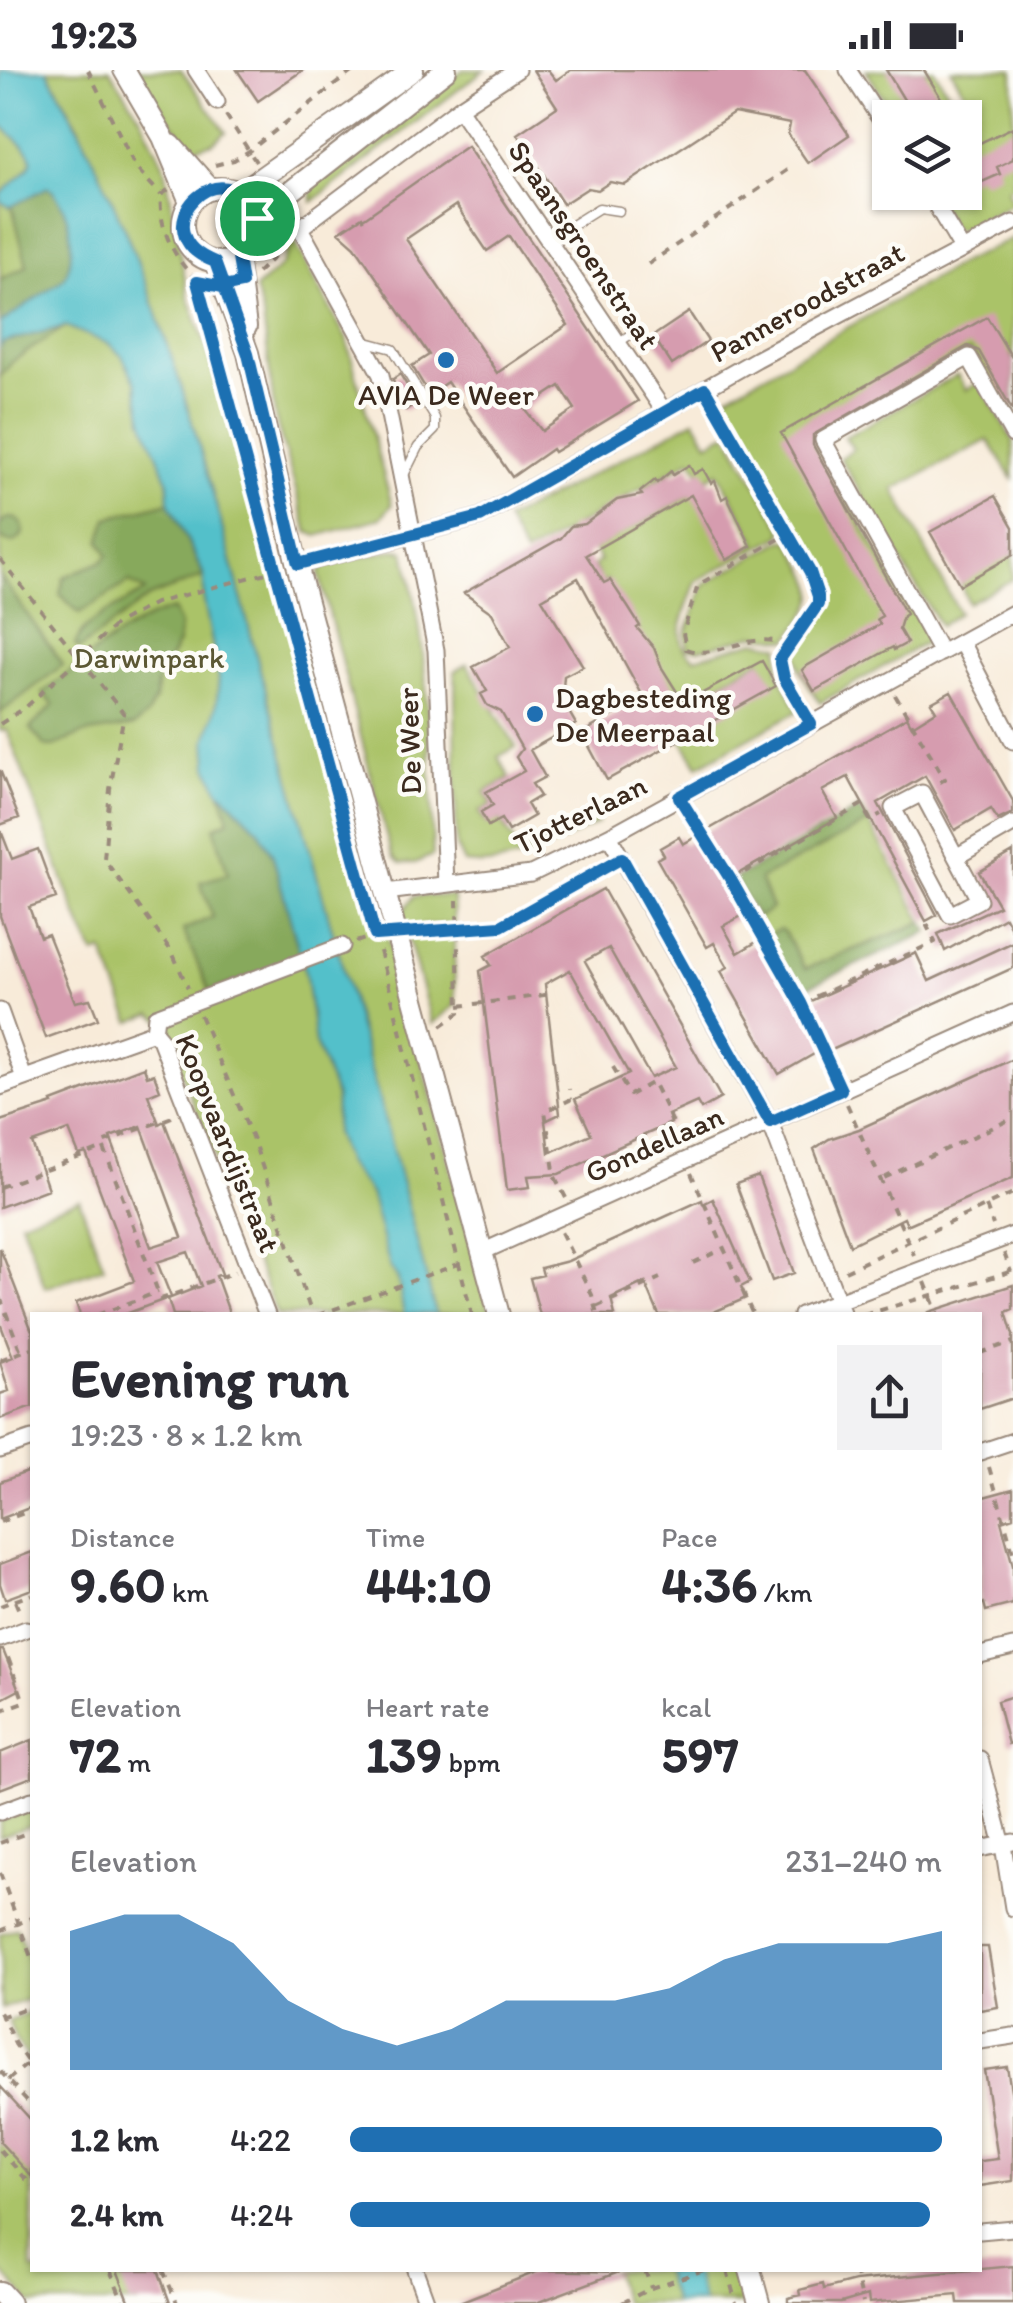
<!DOCTYPE html>
<meta charset="utf-8">
<style>
body{margin:0;font-family:Itim,sans-serif;background:#f2f2f3;color:#2b2b33;height:100vh;display:flex;flex-direction:column;font-size:38px;white-space:nowrap}
*{box-sizing:border-box;margin:0}
p{font-size:32px;color:#7c7c81}
.icon{flex:none;width:55px;height:55px;fill:none;stroke:currentColor;stroke-width:2;stroke-linecap:round;stroke-linejoin:round}
.map{position:relative;flex:1;overflow:hidden}
.side{position:absolute;left:30px;top:1242px;width:952px;height:960px;display:flex;flex-direction:column;background:#fff;border-radius:0px;box-shadow:0 2px 8px #0004}
.side>*{flex:none}
.tools{position:absolute;left:872px;top:30px;display:grid;gap:20px}
.tools a{display:grid;place-items:center;width:110px;height:110px;border-radius:0px;background:#fff;box-shadow:0 2px 8px #0004;font-size:50px}
.pin{position:absolute;display:grid;place-items:center;width:85px;height:85px;color:#fff;margin:-42px;border:5px solid #fff;border-radius:50%;box-shadow:0 2px 10px #0007}
.round{display:grid;place-items:center;flex:none;width:105px;height:105px;border-radius:0px;background:#f2f2f3}
.headline{display:flex;align-items:center;justify-content:space-between;height:170px;padding:0 40px}
h1{font-size:55px;font-weight:700;line-height:75px}
.metrics{display:grid;grid-template-columns:repeat(3,1fr);gap:15px;height:170px;padding:10px 40px}
.metrics div{display:grid;align-content:center}
.metrics b{font-size:50px;font-weight:700}
.metrics small{font-size:28px;font-weight:400}
.metrics p{font-size:28px}
.chart{height:280px;padding:20px 40px}
.chart p{display:flex;justify-content:space-between}
.chart svg{width:100%;height:180px;margin-top:10px;fill:#1f6fb2;opacity:.7}
ul{padding:0 40px;list-style:none;font-size:32px}
li{display:grid;grid-template-columns:160px 120px 1fr;align-items:center;height:75px}
li i{height:25px;border-radius:12px;background:#1f6fb2}
.status{display:flex;justify-content:space-between;align-items:center;height:70px;padding:0 50px;background:#fff;direction:ltr}
.status svg{height:28px;fill:currentColor}
.map>svg:first-child{display:block}
.green{fill:#aac368;stroke:#727643;stroke-width:2.5}
.forest{fill:#87a95c;stroke:#616a3d;stroke-width:2.5}
.water{fill:#53c0ca;stroke:#477574;stroke-width:2.5}
.building{fill:#d69caf;fill-rule:evenodd}
.lines{fill:none;stroke-linecap:round;stroke-linejoin:round}
.lane-casing{stroke:#9a8a7c;stroke-width:11}
.street-casing{stroke:#9a8a7c;stroke-width:19}
.secondary-casing{stroke:#9a8a7c;stroke-width:24}
.path{stroke:#9a8a7c;stroke-width:4;stroke-dasharray:8 8;stroke-linecap:butt}
.lane{stroke:#fff;stroke-width:8}
.street{stroke:#fff;stroke-width:15}
.secondary{stroke:#fff;stroke-width:20}
.route-casing{stroke:#fff;stroke-width:20}
.route{stroke:#1f6fb2;stroke-width:12}
.poi-dot{fill:#1f6fb2;stroke:#fdfcf7;stroke-width:4}
.labels{text-anchor:middle;dominant-baseline:central;stroke-width:9;stroke-linejoin:round;paint-order:stroke}
.street-label{font-size:30px;fill:#3b2a1e;stroke:#fdfcf7}
.poi-label{font-size:30px;fill:#3b2a1e;stroke:#fdfcf7}
.park-label{font-size:30px;fill:#5c5834;stroke:#fdfcf7}
</style>
<div class="status"><b>19:23</b><svg viewBox="0 0 49 12"><path d="M0 12V9h3v3zM5 12V6h3v6zM10 12V3h3v9zM15 12V0h3v12zM26 1h20v11H26zM47 4h2v5h-2z"/></svg></div>
<div class="map">
<svg width="1013" height="2233" viewBox="0 0 1013 2233">
<rect width="100%" height="100%" fill="#fdfcf7"/>
<filter id="ink" filterUnits="userSpaceOnUse"><feTurbulence type="fractalNoise" baseFrequency=".01" numOctaves="2"/><feDisplacementMap in="SourceGraphic" scale="20" xChannelSelector="R" yChannelSelector="G"/><feConvolveMatrix kernelMatrix="1 2 1 2 8 2 1 2 1" color-interpolation-filters="sRGB"/></filter>
<filter id="wash" filterUnits="userSpaceOnUse"><feTurbulence type="fractalNoise" baseFrequency=".0048" numOctaves="4" result="noise"/><feDisplacementMap in="SourceGraphic" scale="40" xChannelSelector="R" yChannelSelector="G"/><feGaussianBlur stdDeviation="2.25" result="paint"/><feColorMatrix in="noise" values="0 0 0 0 0 0 0 0 0 0 0 0 0 0 0 0 0 1.4 0 .05"/><feComposite in="paint" operator="in"/></filter>
<g filter="url(#wash)">
<rect width="100%" height="100%" fill="#f8ebd9"/>
<path class="green" d="M0,0l80,58 -33,-58h63l30,46 25,52 23,128 17,46 38,130 15,28 131,441 102,374h-214l-117,-296 -8,-5 -21,8 -28,-71 -8,3 -13,-25 -75,-199 -7,1z
M133,0h48l45,62 -13,11 -22,6z
M463,0h21l-172,132 -1,-18z
M866,0h68l25,39 11,-8 -19,-31h62v116l-6,3 6,14 -52,27 -8,-1 -19,-36 31,-1v-74l-70,-1z
M1013,168v188l-43,-75 -156,89 83,146 36,52 -113,65c-8,-13 -25,-35 -23,-51 5,-33 43,-29 26,-79l-101,-174 242,-138z
M294,171l52,97 46,167 -11,13 -64,18 -9,-4 -33,-115 -12,-101 -8,-27 27,-24 8,-23z
M957,305l9,15 13,-8 34,59v38l-25,-39 -94,49 65,124 -19,13 -100,-168 13,-9 -8,-12z
M695,350l13,23 19,-10 56,97 -1,5 -86,46c-8,25 -29,61 -1,77l61,-17 24,5 -2,25 20,40 -100,55 -17,-27 93,-55 -14,-24 -81,47 -72,-127 -5,3 -8,-18 6,-4 -6,-12 101,-56 36,64 26,-14 -39,-71 -14,8 -12,-21 -167,96 -19,-35z
M783,470h6c30,53 37,50 -1,100l-33,-5 -57,15 -10,-2 -2,-14 18,-50z
M1013,478v31l-45,24 -9,-24z
M393,480l11,1c27,99 25,202 29,304l-18,8h-15l-7,-7 -5,-14 -69,-268 5,-9z
M467,594l49,83 -18,10 12,20 -25,15 7,12 -13,8 8,13 12,-6 23,35 71,-38 5,7c-44,21 -84,47 -134,40l-8,-17 -1,-175z
M869,752l54,100 -118,47 -21,-37 -15,3 -2,4 -10,-21 15,-10 -12,-29z
M414,826h39l1,28 -49,2 -3,-13z
M454,863l1,72 -23,19 -24,-87z
M79,1129l25,68 -59,21 -24,-67z
M32,1739v16l-32,12v-16z
M17,1858l15,42v28l-30,11 -2,-75z
M32,1942v41l-3,7 -13,-19 -8,-20z
M0,2066l32,35v99h93l13,33h-107l-31,-34z
M612,2200h133l9,33h-130z"/>
<path class="forest" d="M48,117c22,16 31,70 16,92l-64,45v-45l27,-13 -15,-60z
M66,256l-53,35 -13,16v-29l4,-6z
M169,432l35,74 -55,21 -70,52 -4,-4c9,-27 48,-39 70,-54l-16,-9 -50,31 -19,-19 4,-17 39,-16 5,-6 -8,-14 8,-23z
M-1 460a12 12 0 1 1 24 0a12 12 0 1 1-24 0Z
M0,506l63,89 -63,48z
M173,539l7,16 -2,18 -20,37 -3,19 -8,16 -13,11 -51,8 -32,13 -6,-1 -15,-18 24,-23 -12,-12c39,-28 83,-71 131,-84z
M220,721l39,39 14,26 28,102 -91,34 -27,-62 30,-13 -13,-35 28,-8 -14,-47 15,-7z
M859,739l10,13 -109,57 12,29 -15,10 -23,-39z
M923,852l6,10 -132,60 -30,-53 2,-4 11,-6 4,3 21,37z"/>
<path class="water" d="M0,0h47c108,187 159,396 214,603 58,214 121,427 175,642h-32l-6,-36 -8,-12 -20,-74 -24,-30 -11,-31 1,-35 -21,-54 -9,-67 -33,-120 -14,-26 -41,-41 -10,-22 -2,-26 10,-33 3,-30 -15,-77v-26l-35,-73 -1,-21 -25,-61 -7,-37 -14,-27 -13,-12 -43,-18 -62,16 -4,5v-23l63,-45c16,-22 7,-76 -15,-92l-38,20 -9,-5 -1,-7c40,-38 44,-31 0,-71z
M664,2200h30l9,33h-29z"/>
<g id="blocks">
<path class="building" d="M237,0h66l-45,31z
M533,0h15l8,10 15,-10h234l44,65 -41,28 -20,-29 2,-10 -56,-11 -109,72 -15,-3 -12,8 -10,-2 -25,16 -46,-70 40,-27z
M886,0h38l29,48h-38z
M1013,57v32l-16,8 3,7 -18,8 -3,-7 -14,7v-32z
M467,76l171,255 -84,51 -2,-3 -40,28 -65,-95 -18,12 -17,-28 17,-11 -74,-109 -16,-14 23,-15 1,2zM456,135l31,46 22,-15 59,89 -71,48 -91,-134zM560,316l15,23 -33,22 -17,-22z
M689,242l19,29 -36,24 -19,-29z
M987,247l26,42v52l-34,-60 -11,-5 -155,89v10l93,169 -3,2 -4,13 8,14 -13,7 -1,-3 -79,44 -12,-21 3,-3 75,-43 -3,-5 5,-3 -101,-183z
M400,304l17,28 -11,8 -8,-5 -5,-26z
M689,395l5,9 9,-5 8,14 4,-2 7,18 5,-3 24,50 -24,14 -36,-65 -105,60 18,28 6,-3 18,27 12,19 -3,2 17,20 8,20 22,35 78,-42 14,25 -169,94 -25,-47 62,-35 -66,-120 -36,21 41,67 -19,10 -2,24 14,24 -46,26 15,27 -13,7 8,12 -13,8 7,12 -26,15 -7,-12 -13,7 -7,-14 12,-7 -7,-13 38,-21 -8,-14 6,-8 -21,-37 -14,-7 -6,-11 6,-3 -14,-24 37,-20 -18,-34 -28,-20 97,-55 10,-12 14,-2 32,-24 25,-5 -2,-3 15,-12 2,3 14,-12 2,4z
M995,426l18,31v28l-53,30 -30,-53z
M951,622l62,109v12l-15,7 -7,-11 -36,21 -30,-54 -47,27 59,112 -11,6 -78,-144 -26,14 15,27 -108,61 20,33 -26,14 15,27 25,-15 39,67 114,-52 13,28 84,-39v26l-188,85 -2,-4 -44,25 -58,-103 7,-4 -14,-24 -7,4 -50,-88 7,-4 -4,-7 19,-11 4,7 224,-127 5,9 24,-15 -5,-8z
M0,700l19,48 -19,7z
M1,761l11,28 26,-10 18,49 -27,9 11,30 8,-3 27,68 15,-3 8,20 -52,19 -46,-122z
M1013,782v80l-8,-15 -60,34 -7,-17 61,-28 -20,-34z
M603,819l118,209 -20,11 -4,-7 -29,13 3,8 -112,51 -31,2 2,11 -23,3 -27,-219 11,-6 -6,-9zM609,878l67,119 -25,11 -66,-117zM570,900l59,104 -54,25 16,35 -42,19 -4,-32 15,-7 -15,-130z
M1013,989v119l-106,47 -3,-7 -54,27 -36,-96 15,-10 30,-10z
M144,997l3,9 7,-2 6,16 -12,5 11,29 5,-3 58,153 -6,2 14,39h-57l-5,-16 33,-13 -13,-34 -31,10 14,35 -48,18h-43l-4,-12 58,-22 -48,-128 -7,2 -10,-25 -37,13 16,46 -48,18v-86l53,-17 -1,-2zM141,1056l41,111 -31,10 -41,-110z
M758,1106l36,97 -22,8 -36,-97z
M713,1129l37,83 -9,5 5,11 -39,17h-48l-14,-33 -34,16 4,17h-75l-10,-37 13,-3 -2,-7 27,-7 134,-61 1,4z
M0,1178l32,83v76l-32,12v-25l9,-3 -9,-29 13,-5 -13,-34z
M1013,1215v24l-7,3 7,23v63l-33,11v-94h-50l-1,-3z
M32,1400v37l-32,12v-37z
M1013,1419v28l-12,4 12,45v38l-27,7 -2,-8 -4,1v-106z
M32,1482v37l-27,10 -5,-15v-20z
M0,1580h3l16,40 -19,10z
M1013,1626v47l-5,1 -11,-43z
M32,1670v37l-32,12v-36z
M980,1877h8l10,60 -18,3z
M1007,1997l6,35v79l-33,5v-25l18,-2 -14,-89z
M0,2016l32,35v56l-32,-35z
M1013,2196v37h-55l-1,-8 -88,8 -1,-8 -27,8h-53v-5l13,-3 -1,-5 23,-6 1,5 31,-8z
M117,2200h41l12,33h-40z
M541,2200l78,2 -83,31h-79z"/>
</g>
</g>
<g filter="url(#ink)">
<use href="#blocks" fill-opacity="0" stroke="#9a8a7c" stroke-width="2.5"/>
<g class="lines">
<defs>
<path id="lane" d="M548,170l51,-32 20,3
M367,272l26,7 42,69v12l-17,17 -14,28
M618,273l16,-11"/>
<path id="street" d="M196,0l21,32
M848,0l42,64
M459,38l205,303
M928,122l34,57
M297,495l183,-48 277,-158 256,-136
M961,572l52,99
M941,583l-118,-213 146,-83 44,78
M922,723l57,107 -29,15 -57,-107z
M609,766l161,286 73,193
M956,787l57,-33
M446,814l-10,-234 -55,-275 -81,-147 159,-120 58,-38
M386,822l145,-18 78,-38 404,-223
M0,941l24,67
M154,962l2,-16 186,-70
M0,1017l154,-55 6,7 107,276
M482,1182l531,-239
M801,1245l212,-80
M0,1380l32,-11
M980,1382l33,-11
M0,1569l26,-10
M980,1585l33,-8
M980,1689l23,86 10,63
M0,1742l32,-12
M980,1779l33,-7
M980,1971l33,-5
M980,2161l33,-3
M415,2200l12,33"/>
<path id="secondary" d="M124,0l39,67 27,65
M171,75l39,44
M183 155a37 37 0 1 1 74 0a37 37 0 1 1-74 0Z
M240,123l173,-123
M257,148l189,-148
M237,188l9,69
M215,192l33,91 49,212 202,750
M750,2200l9,33
M0,2222l10,11"/>
</defs>
<use href="#lane" class="lane-casing"/>
<use href="#street" class="street-casing"/>
<use href="#secondary" class="secondary-casing"/>
<path class="path" d="M88,0l48,98 25,27
M226,45l30,47
M215,95l19,-5 15,-9 105,-81
M168,120l-7,5c-3,33 13,63 36,86
M648,194l142,-96
M257,203l16,-15 12,-26
M197,212l168,617
M718,329l104,191v16l-37,53 5,17 17,30
M712,331l98,171 8,25v7l-38,55 4,19 19,33
M0,489l124,155 -14,75 -6,70 68,93 16,36
M788,574c-43,-14 -70,17 -102,5l-3,-16 15,-48 90,-51
M895,625l50,84 -11,7
M0,654l26,-17 90,-83 39,-21 119,-32
M687,740c52,88 105,173 148,267
M731,810l130,-75 9,15 11,-6
M414,861l87,-4 108,-61
M356,872l24,-8
M380,881l92,364
M801,933l134,-61 -8,-16 10,-4
M459,936l94,-12
M200,945l54,127 58,173
M441,956l18,-13 -2,-113
M613,997l17,28 23,-13 31,63
M847,1034l67,151
M172,1047l-70,26 56,149 3,7 74,-27
M691,1103l62,142
M884,1108l123,-57
M0,1117l104,-39
M566,1128l-11,-21 -10,-66 25,-11 -1,-11
M986,1136l7,19
M561,1162l31,63 5,20
M1004,1183l7,19
M693,1193l32,-15
M845,1201l168,-78
M925,1212l13,33
M0,1227l21,55
M596,1237l64,-29
M97,1245l61,-23
M318,1245l143,-52
M864,1245l149,-44
M980,1283l33,-11
M0,1290l32,-12
M989,1397l24,85
M0,1452l32,-12
M15,1531l6,14
M0,1536l32,-12
M0,1641l24,-9 -18,-50
M0,1773l32,-12
M0,1803l32,87
M0,1861l32,-13
M0,1942l15,32 17,24
M0,1947l32,-11
M0,2001l32,35
M8,2010l24,-20
M0,2080l32,36
M110,2200l14,33
M163,2200l14,33
M645,2200l6,18
M727,2200l9,33
M855,2200l8,33
M622,2233l29,-15 53,-18"/>
<use href="#lane" class="lane"/>
<use href="#street" class="street"/>
<use href="#secondary" class="secondary"/>
</g>
</g>
<g class="lines" filter="url(#ink)">
<defs>
<path id="route" d="M257,148c-1,19 -5,28 -19,40l4,25 -19,4 -26,-5 178,653 126,-9 121,-68 148,264 71,-32 -40,-87 -70,-123 -52,-83 132,-73 -27,-46 -4,-19 38,-55v-8l-8,-24 -105,-183 -225,128 -182,47 -50,-210 -33,-92c-80,-30 11,-122 42,-44"/>
</defs>
<use href="#route" class="route-casing"/>
<use href="#route" class="route"/>
</g>
<g class="poi-dot">
<circle cx="446" cy="290" r="10"/>
<circle cx="535" cy="644" r="10"/>
</g>
<g class="labels">
<g class="street-label">
<text transform="translate(584 175) rotate(56)">Spaansgroenstraat</text>
<text transform="translate(807 232) rotate(-29)">Panneroodstraat</text>
<text transform="translate(409 671) rotate(-92)">De Weer</text>
<text transform="translate(580 744) rotate(-26)">Tjotterlaan</text>
<text transform="translate(228 1073) rotate(68)">Koopvaardijstraat</text>
<text transform="translate(654 1074) rotate(-24)">Gondellaan</text>
</g>
<g class="poi-label">
<text x="446" y="324">AVIA De Weer</text>
<text x="555" y="627" text-anchor="start">Dagbesteding<tspan x="555" dy="34">De Meerpaal</tspan></text>
</g>
<g class="park-label">
<text x="149" y="587">Darwinpark</text>
</g>
</g>
</svg>
<div class="tools">
<a><svg class="icon" aria-label="layers" viewBox="0 0 24 24"><path d="M12 4l9 5-9 5-9-5zM3 14l9 5 9-5"/></svg></a>
</div>
<div class="pin" style="left:257px;top:148px;background:#1e9e55"><svg class="icon" aria-label="arrive" viewBox="0 0 24 24"><path d="M6 21V4h12l-3 4 3 4H6"/></svg></div>
<section class="side">
<div class="headline"><div><h1>Evening run</h1><p>19:23 · 8 × 1.2 km</p></div><a class="round"><svg class="icon" aria-label="share" viewBox="0 0 24 24"><path d="M12 15V3M7 8l5-5 5 5M5 13v7h14v-7"/></svg></a></div>
<div class="metrics">
<div><p>Distance</p><b>9.60<small> km</small></b></div>
<div><p>Time</p><b>44:10</b></div>
<div><p>Pace</p><b>4:36<small> /km</small></b></div>
</div>
<div class="metrics">
<div><p>Elevation</p><b>72<small> m</small></b></div>
<div><p>Heart rate</p><b>139<small> bpm</small></b></div>
<div><p>kcal</p><b>597</b></div>
</div>
<div class="chart"><p><span>Elevation</span>231–240 m</p>
<svg viewBox="0 0 160 44" preserveAspectRatio="none"><path d="M0 44V10L10 6L20 6L30 13L40 27L50 34L60 38L70 34L80 27L90 27L100 27L110 24L120 17L130 13L140 13L150 13L160 10V44z"/></svg>
</div>
<ul>
<li><b>1.2 km</b>4:22<i style="width:100%"></i></li>
<li><b>2.4 km</b>4:24<i style="width:98%"></i></li>
</ul>
</section>
</div>
